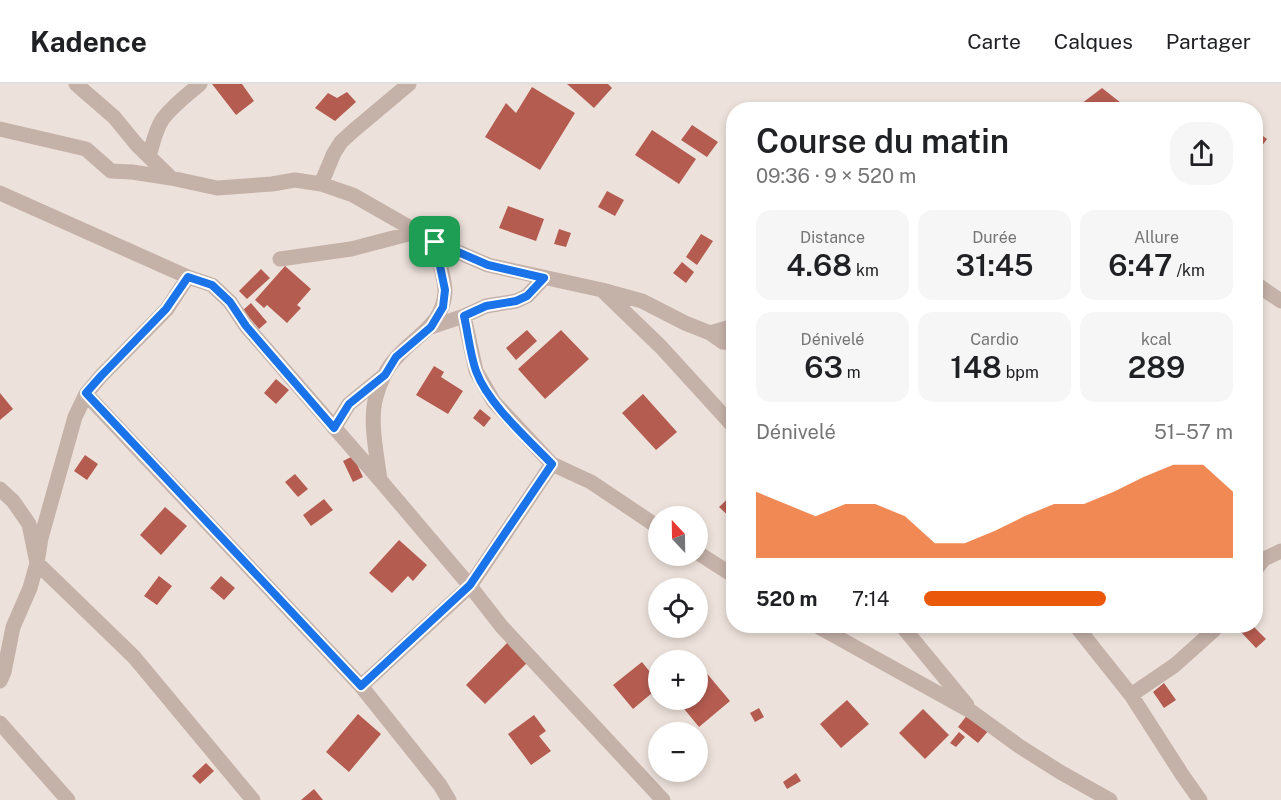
<!DOCTYPE html>
<html lang="fr">
<meta charset="utf-8">
<style>
body{margin:0;font-family:"Public Sans",sans-serif;background:#f6f6f6;color:#202124;height:100vh;display:flex;flex-direction:column;font-size:22px;white-space:nowrap}
*{box-sizing:border-box;margin:0}
p{font-size:20px;color:#757577}
.icon{flex:none;width:33px;height:33px;fill:none;stroke:currentColor;stroke-width:2;stroke-linecap:round;stroke-linejoin:round}
.map{position:relative;flex:1;overflow:hidden}
.details{position:absolute;left:726px;top:18px;width:537px;height:531px;display:flex;flex-direction:column;background:#fff;border-radius:24px;box-shadow:0 3px 9px #0003}
.details>*{flex:none}
.needle{width:39px;rotate:338deg}
.tools{position:absolute;left:648px;top:422px;display:grid;gap:12px}
.tools a{display:grid;place-items:center;width:60px;height:60px;border-radius:50%;background:#fff;box-shadow:0 3px 9px #0003;font-size:30px}
.pin{position:absolute;display:grid;place-items:center;width:51px;height:51px;color:#fff;margin:-26px;border-radius:12px;box-shadow:0 3px 9px #0006}
.round{display:grid;place-items:center;flex:none;width:63px;height:63px;border-radius:24px;background:#f6f6f6}
.overview{display:flex;align-items:center;justify-content:space-between;height:102px;padding:0 30px}
h1{font-size:33px;font-weight:600;line-height:45px}
.stats{display:grid;grid-template-columns:repeat(3,1fr);gap:9px;height:102px;padding:6px 30px}
.stats div{display:grid;align-content:center;border-radius:15px;background:#f6f6f6;text-align:center}
.stats b{font-size:30px;font-weight:600}
.stats small{font-size:16px;font-weight:400}
.stats p{font-size:16px}
.chart{height:168px;padding:12px 30px}
.chart p{display:flex;justify-content:space-between}
.chart svg{width:100%;height:108px;margin-top:6px;fill:#ea580c;opacity:.7}
ul{padding:0 30px;list-style:none;font-size:20px}
li{display:grid;grid-template-columns:96px 72px 1fr;align-items:center;height:45px}
li i{height:15px;border-radius:8px;background:#ea580c}
header{display:flex;align-items:center;gap:36px;box-sizing:border-box;height:84px;padding:0 30px;background:#fff;border-bottom:2px solid #e0e0e0}
header strong{font-size:28px}
nav{display:flex;gap:33px;margin-inline-start:auto;font-size:21px}
.map>svg:first-child{display:block}
.building{fill:#b55c51}
.lines{fill:none;stroke-linecap:round;stroke-linejoin:round}
.street{stroke:#c4b1a8;stroke-width:15}
.route-casing{stroke:#fff;stroke-width:12}
.route{stroke:#1a73e8;stroke-width:8}
</style>
<header>
<strong>Kadence</strong>
<nav><a>Carte</a><a>Calques</a><a>Partager</a></nav>
</header>
<div class="map">
<svg width="1281" height="716" viewBox="0 0 1281 716">
<rect width="100%" height="100%" fill="#ede2db"/>
<path class="building" d="M212,0h30l12,17 -18,14z
M567,0h41l4,4 -18,20z
M532,3l43,26 -35,57 -55,-33 21,-34 10,10z
M1102,4l19,15 -8,7h-40z
M347,8l9,10 -21,19 -20,-13 13,-15 9,5z
M692,41l26,17 -11,15 -26,-17z
M652,46l44,29 -17,25 -44,-29z
M1256,47l11,8 -11,15z
M607,107l17,9 -9,16 -17,-9z
M508,122l36,13 -8,22 -37,-13z
M559,145l12,4 -5,14 -12,-3z
M701,150l12,7 -16,24 -11,-8z
M682,178l12,10 -8,11 -13,-10z
M285,182l26,23 -14,16 4,3 -14,15 -20,-18 -3,3 -9,-8z
M261,185l9,9 -23,21 -8,-8z
M251,219l16,19 -8,7 -16,-19z
M527,246l10,11 -21,19 -10,-12z
M561,246l28,29 -44,40 -27,-30z
M434,282l10,6 -3,5 22,14 -15,23 -32,-19z
M276,295l13,11 -13,14 -12,-11z
M0,309l13,16 -13,11z
M643,310l34,38 -21,18 -34,-37z
M480,325l11,9 -7,9 -11,-9z
M85,371l13,9 -11,16 -13,-9z
M353,372l10,21 -10,5 -10,-21z
M295,390l13,15 -10,8 -13,-15z
M734,409v28l-15,-14z
M324,415l9,11 -22,16 -8,-11z
M165,423l22,19 -26,29 -21,-20z
M399,456l28,25 -14,16 -5,-5 -16,17 -23,-20z
M159,492l13,10 -15,19 -13,-9z
M221,492l14,12 -11,12 -14,-12z
M1246,542h7l13,13 -10,9 -16,-17z
M508,558l20,20 -43,42 -19,-19z
M642,578l16,20v6l-25,21 -20,-24z
M699,580l31,37 -31,26 -23,-28h22v-33z
M1164,599l12,17 -12,8 -11,-16z
M847,616l22,24 -28,24 -21,-24z
M759,624l5,9 -9,5 -5,-9z
M923,625l26,26 -24,24 -26,-26z
M358,630l23,20 -32,38 -23,-20z
M968,630l21,16 -11,13 -20,-16z
M534,631l12,16 -7,5 12,15 -20,14 -23,-31z
M959,648l6,5 -9,10 -6,-4z
M206,679l8,8 -14,13 -8,-8z
M796,689l5,8 -14,8 -4,-7z
M314,705l9,11h-22z"/>
<g class="lines">
<path class="street" d="M76,0l38,33 23,28 34,33
M0,45l86,20 25,22 21,1 39,6 46,10 55,-4 23,-4 26,4 32,11 82,47 53,23 114,25 40,11 43,22 25,10 13,9 11,1
M149,72c4,-12 6,-25 13,-36 10,-14 25,-25 38,-36
M321,100l13,-31 7,-11 12,-11 56,-47
M0,109l188,84 24,8 18,17 16,24 134,154 90,106 32,41 161,173
M280,175l71,-10 65,-17
M1256,200l25,17
M603,207l58,56 73,80
M464,232l12,55 18,31 58,62 39,18 67,45
M431,243l33,-11 22,-10 30,-5 11,-5 17,-18
M710,249l24,-7
M86,310l275,292 79,99 9,15
M334,344l15,-24 33,-27
M380,396c-3,-24 -11,-60 -4,-83 3,-13 11,-30 21,-40 19,-22 46,-32 48,-65 0,-13 -7,-36 -10,-50
M0,405l13,12 16,23 8,39 97,94 119,143
M698,469l36,23
M1256,485l8,-10 17,-8
M817,542l155,86 47,34 41,26 50,28
M902,542l65,79
M1076,542l55,69 52,81 17,24
M0,597l4,-9 9,-45 17,-39 7,-25 4,-25 34,-121 11,-23 15,-18 66,-67 21,-32
M361,602l109,-100 82,-122
M1131,611l44,-30 38,-34 4,-5
M0,639l68,77"/>
</g>
<g class="lines">
<defs>
<path id="route" d="M435,158l53,23 56,13 -17,18 -11,5 -30,5 -22,10c4,17 6,38 12,55 12,33 52,68 76,93l-82,121 -109,101 -275,-293 15,-17 65,-67 22,-32 24,8 18,17 16,24 88,102 15,-24 36,-29 11,-18 35,-30 12,-20 2,-17z"/>
</defs>
<use href="#route" class="route-casing"/>
<use href="#route" class="route"/>
</g>
</svg>
<div class="tools">
<a><svg class="needle" viewBox="-14 -14 28 28"><path d="M0-13l5 13h-10z" fill="#e53935"/><path d="M0 13l5-13h-10z" fill="#757577"/></svg></a>
<a><svg class="icon" aria-label="locate" viewBox="0 0 24 24"><circle cx="12" cy="12" r="6"/><path d="M12 2v4M12 18v4M2 12h4M18 12h4"/></svg></a>
<a>+</a>
<a>−</a>
</div>
<div class="pin" style="left:435px;top:158px;background:#1e9e55"><svg class="icon" aria-label="arrive" viewBox="0 0 24 24"><path d="M6 21V4h12l-3 4 3 4H6"/></svg></div>
<section class="details">
<div class="overview"><div><h1>Course du matin</h1><p>09:36 · 9 × 520 m</p></div><a class="round"><svg class="icon" aria-label="share" viewBox="0 0 24 24"><path d="M12 15V3M7 8l5-5 5 5M5 13v7h14v-7"/></svg></a></div>
<div class="stats">
<div><p>Distance</p><b>4.68<small> km</small></b></div>
<div><p>Durée</p><b>31:45</b></div>
<div><p>Allure</p><b>6:47<small> /km</small></b></div>
</div>
<div class="stats">
<div><p>Dénivelé</p><b>63<small> m</small></b></div>
<div><p>Cardio</p><b>148<small> bpm</small></b></div>
<div><p>kcal</p><b>289</b></div>
</div>
<div class="chart"><p><span>Dénivelé</span>51–57 m</p>
<svg viewBox="0 0 160 44" preserveAspectRatio="none"><path d="M0 44V17L10 22L20 27L30 22L40 22L50 27L60 38L70 38L80 33L90 27L100 22L110 22L120 17L130 11L140 6L150 6L160 17V44z"/></svg>
</div>
<ul>
<li><b>520 m</b>7:14<i style="width:59%"></i></li>
</ul>
</section>
</div>
